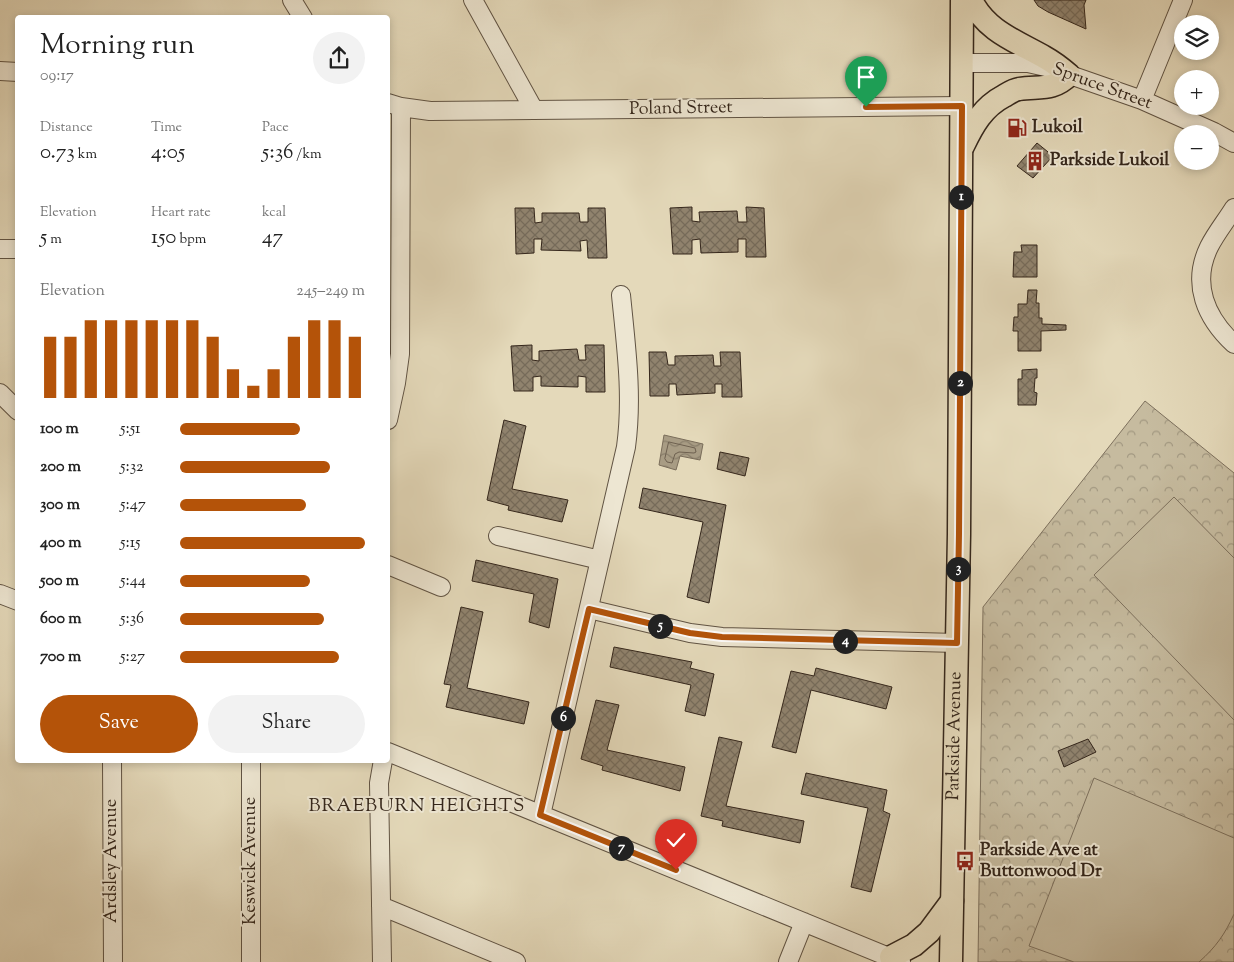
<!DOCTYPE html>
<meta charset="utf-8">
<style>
body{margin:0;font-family:"Sorts Mill Goudy",serif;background:#f2f2f2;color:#222;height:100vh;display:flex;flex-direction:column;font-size:19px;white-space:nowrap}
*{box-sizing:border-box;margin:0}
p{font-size:16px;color:#767676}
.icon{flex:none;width:28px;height:28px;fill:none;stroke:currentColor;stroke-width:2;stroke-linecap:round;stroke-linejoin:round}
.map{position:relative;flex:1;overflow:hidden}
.sheet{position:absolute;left:15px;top:15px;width:375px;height:748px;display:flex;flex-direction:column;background:#fff;border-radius:5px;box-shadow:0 2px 8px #0003}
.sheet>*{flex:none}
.tools{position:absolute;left:1174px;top:15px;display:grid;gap:10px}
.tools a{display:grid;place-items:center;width:45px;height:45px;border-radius:50%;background:#fff;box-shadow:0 2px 8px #0003;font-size:25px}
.pin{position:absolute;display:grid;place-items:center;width:42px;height:42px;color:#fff;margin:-51px -21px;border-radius:50% 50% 50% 0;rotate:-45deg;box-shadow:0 0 5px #0007}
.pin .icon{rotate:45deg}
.km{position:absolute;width:25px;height:25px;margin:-12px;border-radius:50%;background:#222;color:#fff;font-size:14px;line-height:25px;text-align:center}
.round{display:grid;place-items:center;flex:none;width:52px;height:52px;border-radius:26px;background:#f2f2f2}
.summary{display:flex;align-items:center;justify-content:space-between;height:85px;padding:0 25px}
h1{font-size:28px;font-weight:600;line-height:38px}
.stats{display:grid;grid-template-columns:repeat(3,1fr);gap:8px;height:85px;padding:5px 25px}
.stats div{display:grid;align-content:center}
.stats b{font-size:21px;font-weight:600}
.stats small{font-size:14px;font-weight:400}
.stats p{font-size:14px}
.chart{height:140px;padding:10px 25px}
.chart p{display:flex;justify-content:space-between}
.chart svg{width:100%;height:90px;margin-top:5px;stroke:#b45309;stroke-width:6}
.action{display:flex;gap:10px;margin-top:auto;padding:10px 25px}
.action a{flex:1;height:58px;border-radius:30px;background:#b45309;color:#fff;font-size:20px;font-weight:600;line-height:58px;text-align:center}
.action a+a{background:#f2f2f2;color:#222}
ul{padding:0 25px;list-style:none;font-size:16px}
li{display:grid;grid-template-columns:80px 60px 1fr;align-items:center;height:38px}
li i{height:12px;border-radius:6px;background:#b45309}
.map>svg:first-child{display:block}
.park{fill:url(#park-crowns);stroke:#7d705d}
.pitch{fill:#c6bb9f;stroke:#7d705d}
.water{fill:url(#water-waves);stroke:#7a6d5a}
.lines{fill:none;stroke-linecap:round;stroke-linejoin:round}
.shore{stroke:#6e6150;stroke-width:1}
.building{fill:url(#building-cross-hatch);stroke:#34261b}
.minor-casing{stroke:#605343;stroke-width:20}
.major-casing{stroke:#34261b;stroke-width:25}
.minor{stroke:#ede6d2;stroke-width:18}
.major{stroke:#e4d9ba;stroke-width:22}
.route-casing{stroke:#fff;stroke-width:10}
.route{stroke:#b45309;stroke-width:6}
.labels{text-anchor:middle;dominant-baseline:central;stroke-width:4;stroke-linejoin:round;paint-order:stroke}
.street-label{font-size:18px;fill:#34261b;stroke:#ede6d2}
.poi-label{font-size:18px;font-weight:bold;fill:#34261b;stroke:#ede6d2;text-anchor:start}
.neighbourhood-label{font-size:19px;letter-spacing:1px;fill:#34261b;stroke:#ede6d2}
</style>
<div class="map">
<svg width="1234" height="962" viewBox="0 0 1234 962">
<defs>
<pattern id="park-crowns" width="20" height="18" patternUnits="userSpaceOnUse" patternTransform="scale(1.25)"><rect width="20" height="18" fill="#c6bb9f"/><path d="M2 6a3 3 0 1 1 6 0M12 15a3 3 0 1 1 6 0" fill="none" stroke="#a29881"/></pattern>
<pattern id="water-waves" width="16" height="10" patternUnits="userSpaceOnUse" patternTransform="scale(1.25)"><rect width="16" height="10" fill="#a89c84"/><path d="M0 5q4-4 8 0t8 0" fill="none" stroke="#8a7f6b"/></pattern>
<pattern id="building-cross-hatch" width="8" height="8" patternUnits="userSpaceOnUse" patternTransform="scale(1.25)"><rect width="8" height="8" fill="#90836e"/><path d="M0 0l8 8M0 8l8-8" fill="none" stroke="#766b5a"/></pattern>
</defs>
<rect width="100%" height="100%" fill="#e4d9ba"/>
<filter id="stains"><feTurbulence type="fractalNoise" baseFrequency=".004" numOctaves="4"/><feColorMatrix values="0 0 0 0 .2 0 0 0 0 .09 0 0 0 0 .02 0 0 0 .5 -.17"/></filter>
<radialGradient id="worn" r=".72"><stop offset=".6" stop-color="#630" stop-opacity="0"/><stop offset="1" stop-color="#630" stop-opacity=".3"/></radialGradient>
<path class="park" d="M1145,401l89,72v489h-256l5,-355z"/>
<path class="pitch" d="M1174,497l60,61v162l-140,-145z
M1094,778l140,60v76c-9,20 -18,33 -35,48h-125l-45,-16z"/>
<path class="water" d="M664,435l39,9 -3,16 -20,-4 -4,14 -17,-5z"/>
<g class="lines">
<path class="shore" d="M669,442l26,6 1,4 -2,1 -15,-1 -4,2 -3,9 -5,-1 -2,-3z"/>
</g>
<path class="building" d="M1034,0h52l-2,5 2,24 -38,-17 -10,-6z
M1037,143l16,13 -20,22 -16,-12z
M692,207v14l8,1 -1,-10 38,-1 1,11h9l-1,-15 18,1 2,49h-20v-18h-8v13l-37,1 -1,-14 -8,1v14h-19l-3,-46z
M515,208h19l1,15 7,-1v-9h37l1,9h8v-14h17l2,50h-19l-1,-18 -7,1 1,10 -40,-1 1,-11h-8v14l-18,1z
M1021,245h16v32h-24l1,-25h8z
M1028,290h9l-1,13h3v15h3v6l24,1v5l-25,1v20h-23v-20h-5l1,-14h4v-13h9z
M532,345v15l7,1v-10l38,-2 2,11h7l-1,-15h19l1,47h-19v-15l-8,-1v11l-37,-1v-10l-8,1v14h-19l-3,-45z
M649,352h17l2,13h7v-9l38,-1 1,11h7l-1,-14h20l2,45h-20v-13h-7v9l-38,2 -1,-11h-7v12h-19z
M1037,369v9h-2l-1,14 3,1 -1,12h-18v-26h4v-9z
M504,420l22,6 -14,63 56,11 -6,22 -54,-12 1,-4 -22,-6z
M720,452l29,6 -4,18 -28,-7z
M643,488l83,17 -17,98 -22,-6 16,-75 -64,-14z
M476,560l82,19 -9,49 -20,-6 5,-28 -62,-13z
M461,607l22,5 -16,76 62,14 -5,22 -78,-17 5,-22 -7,-1z
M614,647l78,15 -2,6 24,6 -9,42 -20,-5 6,-26 -81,-18z
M816,668l76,19 -6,22 -75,-19 -15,63 -24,-6 19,-76 23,5z
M596,700l23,5 -12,45 78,17 -5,24 -78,-21 1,-4 -22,-7z
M719,737l23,5 -16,64 78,15 -4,22 -78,-17 1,-5 -22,-5z
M1088,739l8,13 -32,15 -6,-16z
M806,773l81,17 -4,21 7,3 -19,78 -20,-5 17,-79 -67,-14z"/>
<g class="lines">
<defs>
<path id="minor" d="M292,0l11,18
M473,0l61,110
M962,63h66l22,5 92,32 72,32 20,11
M0,71l18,1
M1142,100l41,-100
M388,103l13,4 29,4 532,-5
M1234,208c-8,13 -18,25 -25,39 -18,37 -3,71 25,97
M0,249h18
M0,393l18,18
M388,420l8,-37 4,-29 1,-247
M498,536l102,24
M388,565l53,22
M0,594l18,7
M589,609l101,24 32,4 235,6
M388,752l513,210
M112,760l1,202
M541,815l85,-368c7,-51 0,-101 -5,-152
M381,906l135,56
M251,962v-202
M382,962l-3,-179 4,-23
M788,962l16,-40"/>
<g id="major">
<path d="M963,146c10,-21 20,-39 41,-50 5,-3 9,-6 15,-7 21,-3 34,2 50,-14 -8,-7 -16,-13 -25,-18 -28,-16 -58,-26 -73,-57"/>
<path d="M891,957l23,-12 15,-13 23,-31"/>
<path id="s1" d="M951,962l8,-428 3,-534"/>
</g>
</defs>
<use href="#minor" class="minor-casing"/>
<use href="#major" class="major-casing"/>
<use href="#minor" class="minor"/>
<use href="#major" class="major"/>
</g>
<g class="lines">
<defs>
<path id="route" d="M676,870l-136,-55 49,-206 101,24 32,4 235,6 2,-109 3,-428 -96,1"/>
</defs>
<use href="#route" class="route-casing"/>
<use href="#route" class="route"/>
</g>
<defs>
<symbol id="fuel-bare" viewBox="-9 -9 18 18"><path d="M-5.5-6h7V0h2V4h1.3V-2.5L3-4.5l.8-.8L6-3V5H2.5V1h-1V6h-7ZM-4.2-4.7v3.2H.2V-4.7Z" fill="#8f2418" stroke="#ede6d2" stroke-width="2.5" paint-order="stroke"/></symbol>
<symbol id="building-bare" viewBox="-9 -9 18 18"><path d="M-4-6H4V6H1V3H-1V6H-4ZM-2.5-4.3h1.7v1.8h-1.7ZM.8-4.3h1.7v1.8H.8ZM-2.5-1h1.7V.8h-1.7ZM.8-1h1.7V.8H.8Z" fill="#8f2418" stroke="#ede6d2" stroke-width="2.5" paint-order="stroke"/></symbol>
<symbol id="bus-bare" viewBox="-9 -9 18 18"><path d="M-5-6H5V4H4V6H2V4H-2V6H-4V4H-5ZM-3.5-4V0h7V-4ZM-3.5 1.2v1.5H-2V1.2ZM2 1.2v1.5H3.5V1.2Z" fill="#8f2418" stroke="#ede6d2" stroke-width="2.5" paint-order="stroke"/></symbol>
</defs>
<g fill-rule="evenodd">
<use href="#fuel-bare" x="1003" y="114" width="28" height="28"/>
<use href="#building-bare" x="1021" y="147" width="28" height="28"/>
<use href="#bus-bare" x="951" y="847" width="28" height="28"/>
</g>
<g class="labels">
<g class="street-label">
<text transform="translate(1102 87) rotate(20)">Spruce Street</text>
<text transform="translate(681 109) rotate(-1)">Poland Street</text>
<text stroke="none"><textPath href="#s1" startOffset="226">Parkside Avenue</textPath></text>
<text transform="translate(112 861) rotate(-90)">Ardsley Avenue</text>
<text transform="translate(251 861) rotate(-90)">Keswick Avenue</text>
</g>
<g class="poi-label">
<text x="1032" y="128">Lukoil</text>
<text x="1050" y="161">Parkside Lukoil</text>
<text x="980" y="851">Parkside Ave at<tspan x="980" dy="21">Buttonwood Dr</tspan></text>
</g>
<g class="neighbourhood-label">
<text x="417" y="806">BRAEBURN HEIGHTS</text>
</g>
</g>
<rect width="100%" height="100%" filter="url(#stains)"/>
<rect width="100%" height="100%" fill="url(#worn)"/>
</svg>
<div class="tools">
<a><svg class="icon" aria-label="layers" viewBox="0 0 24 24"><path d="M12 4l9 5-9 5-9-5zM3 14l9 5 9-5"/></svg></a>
<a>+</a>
<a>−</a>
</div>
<div class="pin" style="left:866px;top:107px;background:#1e9e55"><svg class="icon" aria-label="arrive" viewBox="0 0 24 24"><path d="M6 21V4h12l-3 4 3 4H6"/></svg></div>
<div class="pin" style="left:676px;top:870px;background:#d93025"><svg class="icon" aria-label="check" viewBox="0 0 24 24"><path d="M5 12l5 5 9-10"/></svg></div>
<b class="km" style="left:961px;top:197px">1</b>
<b class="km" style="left:960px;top:383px">2</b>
<b class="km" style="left:958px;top:569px">3</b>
<b class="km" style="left:845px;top:641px">4</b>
<b class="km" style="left:660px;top:626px">5</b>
<b class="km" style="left:563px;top:718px">6</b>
<b class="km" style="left:621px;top:848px">7</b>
<section class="sheet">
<div class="summary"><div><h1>Morning run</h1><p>09:17</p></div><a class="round"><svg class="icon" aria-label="share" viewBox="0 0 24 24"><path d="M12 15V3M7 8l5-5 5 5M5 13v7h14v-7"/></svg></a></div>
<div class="stats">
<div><p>Distance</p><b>0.73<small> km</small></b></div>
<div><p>Time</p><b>4:05</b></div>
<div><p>Pace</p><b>5:36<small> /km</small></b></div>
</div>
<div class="stats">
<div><p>Elevation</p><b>5<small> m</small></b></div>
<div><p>Heart rate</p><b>150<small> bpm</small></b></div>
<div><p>kcal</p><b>47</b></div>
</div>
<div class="chart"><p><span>Elevation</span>245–249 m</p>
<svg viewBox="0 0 160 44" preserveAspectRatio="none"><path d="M5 44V14M15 44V14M25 44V6M35 44V6M45 44V6M55 44V6M65 44V6M75 44V6M85 44V14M95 44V30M105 44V38M115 44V30M125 44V14M135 44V6M145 44V6M155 44V14"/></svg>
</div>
<ul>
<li><b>100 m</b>5:51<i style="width:65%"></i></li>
<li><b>200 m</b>5:32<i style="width:81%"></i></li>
<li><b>300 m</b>5:47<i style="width:68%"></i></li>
<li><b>400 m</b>5:15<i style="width:100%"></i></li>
<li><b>500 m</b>5:44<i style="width:70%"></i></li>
<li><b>600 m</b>5:36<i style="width:78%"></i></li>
<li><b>700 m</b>5:27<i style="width:86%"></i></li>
</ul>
<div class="action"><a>Save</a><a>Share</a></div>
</section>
</div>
